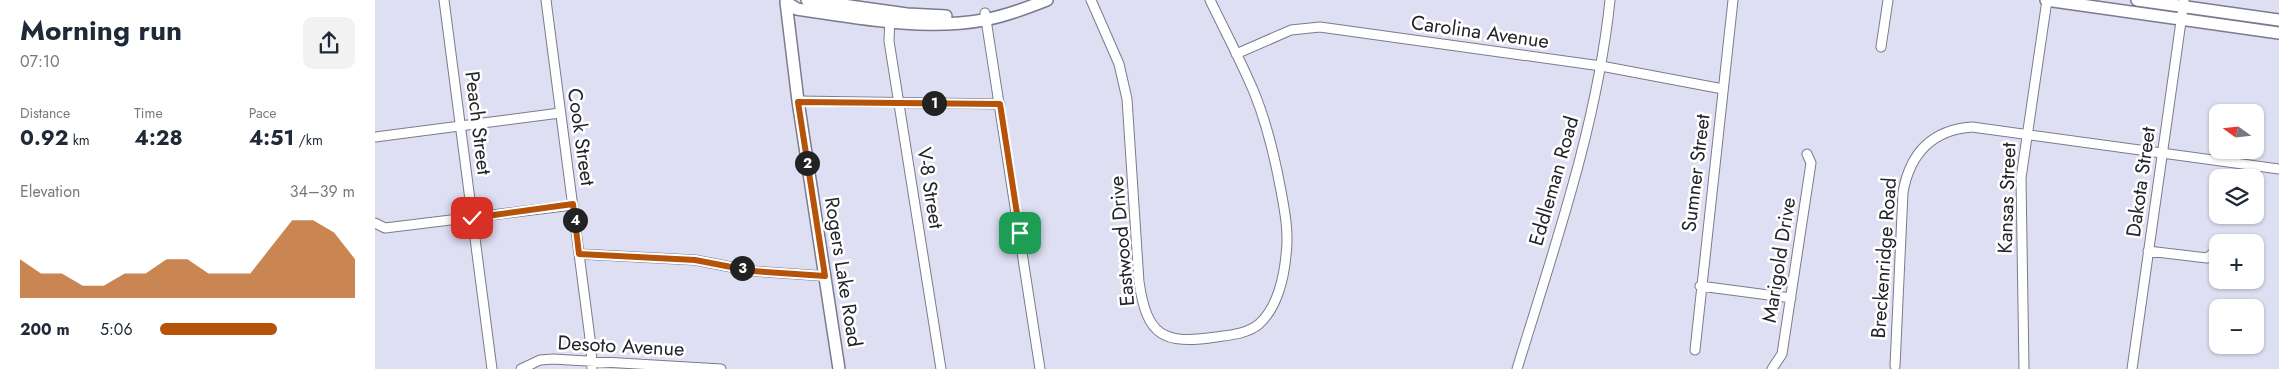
<!DOCTYPE html>
<meta charset="utf-8">
<style>
body{margin:0;font-family:Jost,sans-serif;background:#f2f2f3;color:#1f2937;height:100vh;display:flex;flex-direction:column;font-size:19px;white-space:nowrap}
*{box-sizing:border-box;margin:0}
p{font-size:16px;color:#747a83}
.icon{flex:none;width:28px;height:28px;fill:none;stroke:currentColor;stroke-width:2;stroke-linecap:round;stroke-linejoin:round}
.map{position:relative;flex:1;overflow:hidden}
.sheet{display:flex;flex-direction:column;background:#fff;width:375px}
.sheet>*{flex:none}
.needle{width:32px;rotate:285deg}
.tools{position:absolute;left:1834px;top:104px;display:grid;gap:10px}
.tools a{display:grid;place-items:center;width:55px;height:55px;border-radius:10px;background:#fff;box-shadow:0 1px 4px #0004;font-size:25px}
.pin{position:absolute;display:grid;place-items:center;width:42px;height:42px;color:#fff;margin:-21px;border-radius:10px;box-shadow:0 2px 8px #0006}
.km{position:absolute;width:25px;height:25px;margin:-12px;border-radius:50%;background:#222;color:#fff;font-size:14px;line-height:25px;text-align:center}
.round{display:grid;place-items:center;flex:none;width:52px;height:52px;border-radius:10px;background:#f2f2f3}
.overview{display:flex;align-items:center;justify-content:space-between;height:85px;padding:0 20px}
h1{font-size:28px;font-weight:700;line-height:38px}
.metrics{display:grid;grid-template-columns:repeat(3,1fr);gap:8px;height:85px;padding:5px 20px}
.metrics div{display:grid;align-content:center}
.metrics b{font-size:21px;font-weight:700}
.metrics small{font-size:14px;font-weight:400}
.metrics p{font-size:14px}
.chart{height:140px;padding:10px 20px}
.chart p{display:flex;justify-content:space-between}
.chart svg{width:100%;height:90px;margin-top:5px;fill:#b45309;opacity:.7}
ul{padding:0 20px;list-style:none;font-size:16px}
li{display:grid;grid-template-columns:80px 60px 1fr;align-items:center;height:38px}
li i{height:12px;border-radius:6px;background:#b45309}
main{display:flex;flex:1;min-height:0}
.map>svg:first-child{display:block}
.lines{fill:none;stroke-linecap:round;stroke-linejoin:round}
.minor-casing{stroke:#7a7b8c;stroke-width:11}
.major-casing{stroke:#7a7b8c;stroke-width:14}
.minor{stroke:#fff;stroke-width:9}
.major{stroke:#fff;stroke-width:11}
.route-casing{stroke:#fff;stroke-width:10}
.route{stroke:#b45309;stroke-width:6}
.labels{text-anchor:middle;dominant-baseline:central;stroke-width:5;stroke-linejoin:round;paint-order:stroke}
.street-label{font-size:20px;fill:#23232a;stroke:#fff}
</style>
<main>
<section class="sheet">
<div class="overview"><div><h1>Morning run</h1><p>07:10</p></div><a class="round"><svg class="icon" aria-label="share" viewBox="0 0 24 24"><path d="M12 15V3M7 8l5-5 5 5M5 13v7h14v-7"/></svg></a></div>
<div class="metrics">
<div><p>Distance</p><b>0.92<small> km</small></b></div>
<div><p>Time</p><b>4:28</b></div>
<div><p>Pace</p><b>4:51<small> /km</small></b></div>
</div>
<div class="chart"><p><span>Elevation</span>34–39 m</p>
<svg viewBox="0 0 160 44" preserveAspectRatio="none"><path d="M0 44V25L10 32L20 32L30 38L40 38L50 32L60 32L70 25L80 25L90 32L100 32L110 32L120 19L130 6L140 6L150 12L160 25V44z"/></svg>
</div>
<ul>
<li><b>200 m</b>5:06<i style="width:60%"></i></li>
</ul>
</section>
<div class="map">
<svg width="1904" height="369" viewBox="0 0 1904 369">
<rect width="100%" height="100%" fill="#dedff3"/>
<g class="lines">
<defs>
<path id="minor" d="M69,0l48,369
M171,0l45,346 1,23
M716,0l28,64 8,35 12,183c8,54 24,63 77,55 14,-2 31,-3 43,-13 18,-16 25,-46 27,-69 3,-21 -1,-43 -5,-64 -6,-33 -14,-67 -27,-99 -13,-31 -29,-61 -44,-92
M610,13l55,356
M515,16l-1,25 52,328
M1506,47l7,-47
M861,54l55,-24 29,-3 281,39 122,23
M423,101l202,3
M0,137l185,-24
M0,223l10,5 188,-23
M1773,251l59,7 10,-8
M204,254l116,6 57,11 73,5
M1325,286l91,12
M1320,350l38,-350
M1520,366l8,-174c7,-38 28,-62 69,-65l307,42
M146,369l19,-9 13,-1 168,10
M1142,369c37,-121 80,-243 93,-369
M1397,369l10,-15 29,-191 -4,-9
M1649,369l-3,-191 26,-178
M1757,369l52,-369"/>
<path id="major" d="M432,0l100,14 39,2
M1671,0l233,33
M1762,0l142,20
M411,2l12,99 41,268
M411,2l11,7c61,9 126,22 187,11 22,-4 43,-12 63,-20"/>
</defs>
<use href="#minor" class="minor-casing"/>
<use href="#major" class="major-casing"/>
<use href="#minor" class="minor"/>
<use href="#major" class="major"/>
</g>
<g class="lines">
<defs>
<path id="route" d="M97,218l101,-14 6,50 116,6 57,11 73,5 -27,-174 202,2 20,129"/>
</defs>
<use href="#route" class="route-casing"/>
<use href="#route" class="route"/>
</g>
<g class="labels">
<g class="street-label">
<text transform="translate(1105 32) rotate(8)">Carolina Avenue</text>
<text transform="translate(103 123) rotate(83)">Peach Street</text>
<text transform="translate(206 137) rotate(82)">Cook Street</text>
<text transform="translate(1321 173) rotate(-83)">Sumner Street</text>
<text transform="translate(1179 181) rotate(-74)">Eddleman Road</text>
<text transform="translate(1766 182) rotate(-82)">Dakota Street</text>
<text transform="translate(555 188) rotate(81)">V-8 Street</text>
<text transform="translate(1632 198) rotate(-88)">Kansas Street</text>
<text transform="translate(747 241) rotate(-95)">Eastwood Drive</text>
<text transform="translate(1509 258) rotate(-86)">Breckenridge Road</text>
<text transform="translate(1404 260) rotate(-81)">Marigold Drive</text>
<text transform="translate(468 272) rotate(81)">Rogers Lake Road</text>
<text transform="translate(246 346) rotate(3)">Desoto Avenue</text>
</g>
</g>
</svg>
<div class="tools">
<a><svg class="needle" viewBox="-14 -14 28 28"><path d="M0-13l5 13h-10z" fill="#e53935"/><path d="M0 13l5-13h-10z" fill="#747a83"/></svg></a>
<a><svg class="icon" aria-label="layers" viewBox="0 0 24 24"><path d="M12 4l9 5-9 5-9-5zM3 14l9 5 9-5"/></svg></a>
<a>+</a>
<a>−</a>
</div>
<div class="pin" style="left:645px;top:233px;background:#1e9e55"><svg class="icon" aria-label="arrive" viewBox="0 0 24 24"><path d="M6 21V4h12l-3 4 3 4H6"/></svg></div>
<div class="pin" style="left:97px;top:218px;background:#d93025"><svg class="icon" aria-label="check" viewBox="0 0 24 24"><path d="M5 12l5 5 9-10"/></svg></div>
<b class="km" style="left:559px;top:103px">1</b>
<b class="km" style="left:432px;top:163px">2</b>
<b class="km" style="left:367px;top:268px">3</b>
<b class="km" style="left:200px;top:220px">4</b>
</div>
</main>
